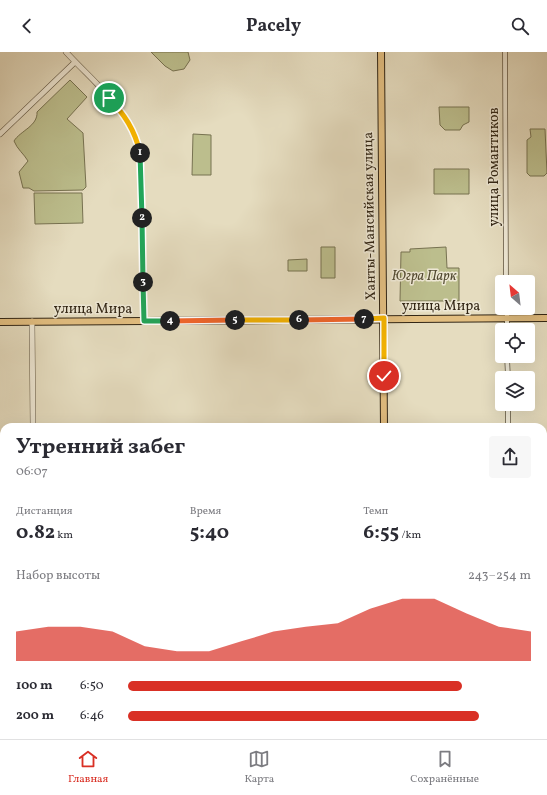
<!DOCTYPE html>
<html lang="ru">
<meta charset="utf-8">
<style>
body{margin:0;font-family:Vollkorn,serif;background:#f7f7f7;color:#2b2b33;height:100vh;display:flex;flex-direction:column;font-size:15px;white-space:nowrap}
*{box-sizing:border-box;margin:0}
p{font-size:13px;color:#7c7c81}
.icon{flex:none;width:22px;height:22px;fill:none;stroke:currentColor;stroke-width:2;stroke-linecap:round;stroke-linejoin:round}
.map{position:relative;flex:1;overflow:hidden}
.sheet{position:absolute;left:0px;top:371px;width:547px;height:316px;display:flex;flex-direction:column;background:#fff;border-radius:12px 12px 0 0;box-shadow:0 4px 16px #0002}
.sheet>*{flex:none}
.needle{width:26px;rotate:332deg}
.buttons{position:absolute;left:495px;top:223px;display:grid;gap:8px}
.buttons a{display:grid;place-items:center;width:40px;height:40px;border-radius:4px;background:#fff;box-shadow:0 4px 16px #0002;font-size:20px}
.pin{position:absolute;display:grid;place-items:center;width:34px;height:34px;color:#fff;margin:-17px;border:2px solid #fff;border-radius:50%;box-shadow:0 1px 4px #0007}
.km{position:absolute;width:20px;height:20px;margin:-10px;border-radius:50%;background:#222;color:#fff;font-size:11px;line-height:20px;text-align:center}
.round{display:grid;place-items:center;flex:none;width:42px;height:42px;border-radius:4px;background:#f7f7f7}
.headline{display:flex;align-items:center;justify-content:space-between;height:68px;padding:0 16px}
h1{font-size:22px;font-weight:700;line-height:30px}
.metrics{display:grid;grid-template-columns:repeat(3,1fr);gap:6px;height:68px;padding:4px 16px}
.metrics div{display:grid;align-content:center}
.metrics b{font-size:20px;font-weight:700}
.metrics small{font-size:11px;font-weight:400}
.metrics p{font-size:11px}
.chart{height:112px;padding:8px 16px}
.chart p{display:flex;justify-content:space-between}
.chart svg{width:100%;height:72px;margin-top:4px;fill:#d93025;opacity:.7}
ul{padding:0 16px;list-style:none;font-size:13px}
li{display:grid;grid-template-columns:64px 48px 1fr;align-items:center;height:30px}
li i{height:10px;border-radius:5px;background:#d93025}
header{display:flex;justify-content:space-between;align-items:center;height:52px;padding:0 16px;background:#fff;font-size:18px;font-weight:700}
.tab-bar{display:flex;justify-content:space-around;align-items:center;height:56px;border-top:1px solid #e1e1e2;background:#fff;font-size:11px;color:#7c7c81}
.tab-bar a{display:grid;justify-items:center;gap:2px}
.tab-bar .current{color:#d93025}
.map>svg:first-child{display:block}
.green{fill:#bcbe8d;stroke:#777251}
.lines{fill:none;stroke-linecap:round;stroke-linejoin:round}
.minor-casing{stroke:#5f5440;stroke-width:5.5}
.tertiary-casing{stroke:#5f5440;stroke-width:6}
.secondary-casing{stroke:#322615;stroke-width:7}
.primary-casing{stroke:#322615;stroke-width:8}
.minor{stroke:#eee8d5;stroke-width:4}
.tertiary{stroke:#eee8d5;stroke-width:5}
.secondary{stroke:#eee8d5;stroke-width:5.5}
.primary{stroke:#e2be80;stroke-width:6}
.split-1-casing{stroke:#fff;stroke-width:8}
.split-2-casing{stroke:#fff;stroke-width:8}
.split-3-casing{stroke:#fff;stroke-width:8}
.split-4-casing{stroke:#fff;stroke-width:8}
.split-5-casing{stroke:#fff;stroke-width:8}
.split-6-casing{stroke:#fff;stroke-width:8}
.split-7-casing{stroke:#fff;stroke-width:8}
.split-8-casing{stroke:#fff;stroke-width:8}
.split-1{stroke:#f5b400;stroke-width:5}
.split-2{stroke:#22a559;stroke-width:5}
.split-3{stroke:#22a559;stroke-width:5}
.split-4{stroke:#22a559;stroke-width:5}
.split-5{stroke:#f0652b;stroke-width:5}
.split-6{stroke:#f5b400;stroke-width:5}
.split-7{stroke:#f0652b;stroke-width:5}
.split-8{stroke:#f5b400;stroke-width:5}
.labels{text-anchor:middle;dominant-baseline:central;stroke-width:3;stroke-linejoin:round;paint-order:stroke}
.street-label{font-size:14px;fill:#322615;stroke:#eee8d5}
.park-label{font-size:14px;font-style:italic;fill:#544c33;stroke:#eee8d5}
</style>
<header><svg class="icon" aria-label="back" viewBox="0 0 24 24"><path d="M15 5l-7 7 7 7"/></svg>Pacely<svg class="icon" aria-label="search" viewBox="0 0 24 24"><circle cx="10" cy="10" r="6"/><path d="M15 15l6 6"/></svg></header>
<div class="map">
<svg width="547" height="687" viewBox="0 0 547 687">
<rect width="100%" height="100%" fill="#e5dcbf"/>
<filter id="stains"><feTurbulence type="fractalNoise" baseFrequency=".005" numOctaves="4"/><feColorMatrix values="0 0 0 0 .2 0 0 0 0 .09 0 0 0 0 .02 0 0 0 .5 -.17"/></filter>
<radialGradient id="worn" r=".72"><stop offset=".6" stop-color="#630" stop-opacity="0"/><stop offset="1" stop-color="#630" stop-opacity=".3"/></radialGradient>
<path class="green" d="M151,0h37l2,8 -6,9 -11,2 -8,-5z
M70,28l17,17 -20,22 16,14 3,54 -3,3 -49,1 -5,-3h-6l-4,-16 9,-11c-4,-7 -11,-12 -14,-20 6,-10 24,-15 23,-29z
M439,55h30v15l-6,3 -3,5h-15l-5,-5z
M530,77h15l2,44 -3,3h-14l-3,-3v-33l4,-3z
M193,82l18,1v40h-19z
M434,117h35v25h-35z
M34,141h48l1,30 -48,1z
M321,195h14v31h-14z
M446,195l1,21h12v33h-59l1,-49h9v-3z
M307,207v12h-19v-11z
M148,683h27v4h-27z"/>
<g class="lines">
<defs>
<path id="minor" d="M505,0l1,230
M507,256v22
M507,304l1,22
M508,352v23
M543,437h4"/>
<path id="tertiary" d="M66,0c32,35 71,62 75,113l3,156
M0,82l75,-72
M32,269l1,106
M35,683v4"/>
<path id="secondary" d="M386,683v4"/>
<path id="primary" d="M381,0l3,375
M0,270l547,-4
M543,603h4
M0,607h4
M543,614h4
M0,621h4"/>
</defs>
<use href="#minor" class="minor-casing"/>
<use href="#tertiary" class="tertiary-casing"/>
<use href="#secondary" class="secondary-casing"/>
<use href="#primary" class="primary-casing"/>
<use href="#minor" class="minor"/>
<use href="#tertiary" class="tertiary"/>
<use href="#secondary" class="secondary"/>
<use href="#primary" class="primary"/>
</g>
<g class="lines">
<defs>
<path id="split-1" d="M109,46c15,16 26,32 31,55"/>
<path id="split-2" d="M140,101l2,65"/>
<path id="split-3" d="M142,166l1,64"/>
<path id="split-4" d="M143,230l1,39h26"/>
<path id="split-5" d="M170,269l65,-1"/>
<path id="split-6" d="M235,268h64"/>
<path id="split-7" d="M299,268l65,-1"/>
<path id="split-8" d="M364,267l20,-1v58"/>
</defs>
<use href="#split-1" class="split-1-casing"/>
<use href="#split-2" class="split-2-casing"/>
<use href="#split-3" class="split-3-casing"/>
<use href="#split-4" class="split-4-casing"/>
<use href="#split-5" class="split-5-casing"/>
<use href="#split-6" class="split-6-casing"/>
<use href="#split-7" class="split-7-casing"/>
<use href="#split-8" class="split-8-casing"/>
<use href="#split-1" class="split-1"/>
<use href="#split-2" class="split-2"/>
<use href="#split-3" class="split-3"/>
<use href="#split-4" class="split-4"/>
<use href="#split-5" class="split-5"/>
<use href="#split-6" class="split-6"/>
<use href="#split-7" class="split-7"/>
<use href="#split-8" class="split-8"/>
</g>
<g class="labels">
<g class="street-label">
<text transform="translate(494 115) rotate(-90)">улица Романтиков</text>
<text transform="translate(370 164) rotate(-91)">Ханты-Мансийская улица</text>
<text x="441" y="254">улица Мира</text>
<text x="93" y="257">улица Мира</text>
</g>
<g class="park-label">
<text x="424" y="224">Югра Парк</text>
</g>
</g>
<rect width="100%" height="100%" filter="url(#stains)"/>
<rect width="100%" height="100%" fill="url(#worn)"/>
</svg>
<div class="buttons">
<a><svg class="needle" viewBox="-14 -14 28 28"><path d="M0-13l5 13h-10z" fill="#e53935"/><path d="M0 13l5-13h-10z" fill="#7c7c81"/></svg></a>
<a><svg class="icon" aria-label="locate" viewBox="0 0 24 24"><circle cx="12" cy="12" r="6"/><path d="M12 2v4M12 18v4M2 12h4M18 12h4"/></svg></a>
<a><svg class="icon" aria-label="layers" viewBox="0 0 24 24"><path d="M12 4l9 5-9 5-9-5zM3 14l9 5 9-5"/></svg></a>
</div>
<div class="pin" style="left:109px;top:46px;background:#1e9e55"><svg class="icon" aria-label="arrive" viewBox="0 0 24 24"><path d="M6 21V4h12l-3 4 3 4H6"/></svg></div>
<div class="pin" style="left:384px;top:324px;background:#d93025"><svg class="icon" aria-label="check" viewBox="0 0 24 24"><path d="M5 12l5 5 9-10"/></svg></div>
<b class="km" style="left:140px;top:101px">1</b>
<b class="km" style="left:142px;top:166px">2</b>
<b class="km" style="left:143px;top:230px">3</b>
<b class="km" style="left:170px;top:269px">4</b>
<b class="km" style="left:235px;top:268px">5</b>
<b class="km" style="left:299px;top:268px">6</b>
<b class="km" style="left:364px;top:267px">7</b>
<section class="sheet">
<div class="headline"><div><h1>Утренний забег</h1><p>06:07</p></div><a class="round"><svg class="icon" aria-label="share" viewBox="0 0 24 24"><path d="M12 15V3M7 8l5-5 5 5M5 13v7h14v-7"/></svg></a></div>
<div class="metrics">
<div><p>Дистанция</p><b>0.82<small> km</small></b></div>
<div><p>Время</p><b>5:40</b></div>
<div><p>Темп</p><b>6:55<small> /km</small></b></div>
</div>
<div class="chart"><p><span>Набор высоты</span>243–254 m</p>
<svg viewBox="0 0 160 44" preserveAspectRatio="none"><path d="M0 44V26L10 23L20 23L30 26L40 35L50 38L60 38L70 32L80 26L90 23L100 21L110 12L120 6L130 6L140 15L150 23L160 26V44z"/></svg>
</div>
<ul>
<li><b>100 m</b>6:50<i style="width:83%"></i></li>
<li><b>200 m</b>6:46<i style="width:87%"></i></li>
</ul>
</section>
</div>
<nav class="tab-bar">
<a class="current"><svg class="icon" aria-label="home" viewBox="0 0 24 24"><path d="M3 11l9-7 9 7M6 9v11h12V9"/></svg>Главная</a>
<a><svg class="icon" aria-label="map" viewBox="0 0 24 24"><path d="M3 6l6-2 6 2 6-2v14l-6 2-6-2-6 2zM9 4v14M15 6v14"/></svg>Карта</a>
<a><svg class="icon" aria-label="saved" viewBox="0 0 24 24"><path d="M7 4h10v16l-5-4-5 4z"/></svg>Сохранённые</a>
</nav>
